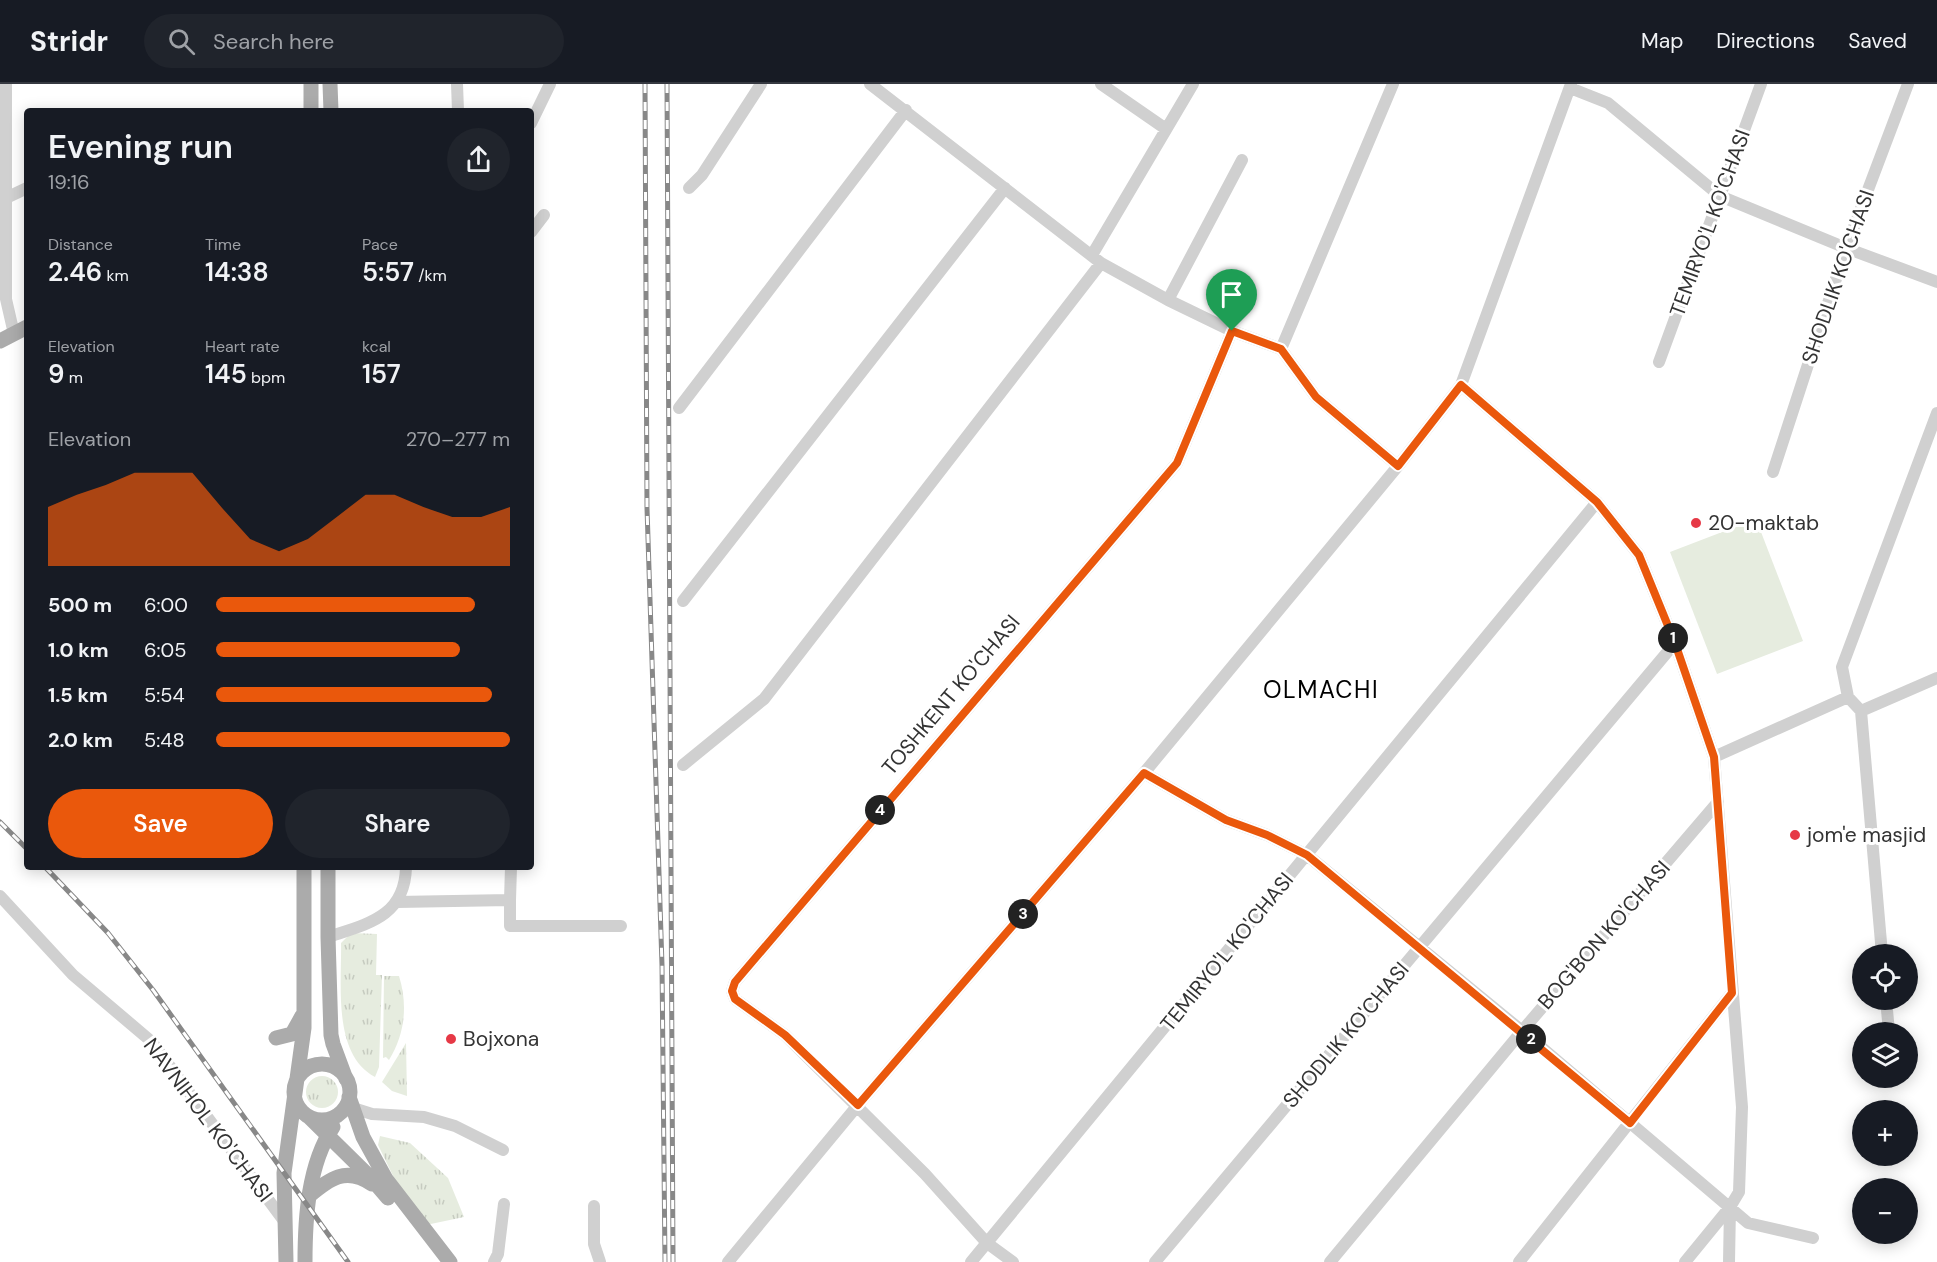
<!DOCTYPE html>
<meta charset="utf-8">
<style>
body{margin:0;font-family:"DM Sans",sans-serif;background:#20242c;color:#f1f3f6;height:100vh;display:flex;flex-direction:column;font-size:22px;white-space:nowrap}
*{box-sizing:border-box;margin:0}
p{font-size:20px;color:#9ea1a6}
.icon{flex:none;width:33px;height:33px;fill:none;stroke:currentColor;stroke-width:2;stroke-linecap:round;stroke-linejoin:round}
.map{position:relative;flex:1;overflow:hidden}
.details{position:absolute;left:24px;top:24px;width:510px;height:762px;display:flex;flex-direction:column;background:#171b24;border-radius:6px;box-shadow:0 3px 15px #0003}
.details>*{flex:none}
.fabs{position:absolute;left:1852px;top:860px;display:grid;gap:12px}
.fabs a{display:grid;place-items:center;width:66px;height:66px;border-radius:50%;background:#171b24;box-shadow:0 3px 15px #0003;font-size:30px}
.pin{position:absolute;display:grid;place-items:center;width:51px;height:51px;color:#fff;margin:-62px -26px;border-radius:50% 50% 50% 0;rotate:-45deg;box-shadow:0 0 6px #0007}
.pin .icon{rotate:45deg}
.km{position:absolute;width:30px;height:30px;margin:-15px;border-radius:50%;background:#222;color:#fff;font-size:16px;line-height:30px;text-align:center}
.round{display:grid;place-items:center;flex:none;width:63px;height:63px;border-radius:32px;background:#20242c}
.overview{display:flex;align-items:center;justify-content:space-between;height:102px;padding:0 24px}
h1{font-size:33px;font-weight:600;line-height:45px}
.metrics{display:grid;grid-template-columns:repeat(3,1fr);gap:9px;height:102px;padding:6px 24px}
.metrics div{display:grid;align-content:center}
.metrics b{font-size:26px;font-weight:600}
.metrics small{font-size:16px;font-weight:400}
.metrics p{font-size:16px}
.chart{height:168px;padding:12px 24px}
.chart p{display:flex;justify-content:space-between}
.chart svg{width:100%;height:108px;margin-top:6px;fill:#ea580c;opacity:.7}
.action{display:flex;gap:12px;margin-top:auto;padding:12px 24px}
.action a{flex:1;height:69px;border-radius:36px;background:#ea580c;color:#fff;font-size:24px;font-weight:600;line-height:69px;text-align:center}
.action a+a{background:#20242c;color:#f1f3f6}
ul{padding:0 24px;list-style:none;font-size:20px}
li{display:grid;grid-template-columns:96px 72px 1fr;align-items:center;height:45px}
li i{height:15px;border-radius:8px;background:#ea580c}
header{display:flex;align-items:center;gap:36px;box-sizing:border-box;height:84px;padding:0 30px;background:#171b24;border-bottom:2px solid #363941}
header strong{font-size:28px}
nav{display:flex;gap:33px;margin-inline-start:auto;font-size:21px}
.search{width:420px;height:54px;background:#20242c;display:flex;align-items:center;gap:15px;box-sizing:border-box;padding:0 21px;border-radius:33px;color:#9ea1a6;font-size:22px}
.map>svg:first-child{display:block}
.grass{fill:url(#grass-tufts)}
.pitch{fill:#e6ecdf}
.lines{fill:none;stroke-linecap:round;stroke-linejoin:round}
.minor{stroke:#d0d0d0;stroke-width:12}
.major{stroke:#ababab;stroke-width:15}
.rail-casing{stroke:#888;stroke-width:5}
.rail{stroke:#fff;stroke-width:3;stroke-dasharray:9;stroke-linecap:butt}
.route-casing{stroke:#fff;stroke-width:12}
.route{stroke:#ea580c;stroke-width:8}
.poi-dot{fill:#e63946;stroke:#fff;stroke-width:2}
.labels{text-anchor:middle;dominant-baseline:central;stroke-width:6;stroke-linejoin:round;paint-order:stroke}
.street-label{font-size:21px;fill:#333;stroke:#fff}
.poi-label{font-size:21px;fill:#333;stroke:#fff;text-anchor:start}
.quarter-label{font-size:24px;letter-spacing:1.5px;fill:#000;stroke:#fff}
</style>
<header>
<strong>Stridr</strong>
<div class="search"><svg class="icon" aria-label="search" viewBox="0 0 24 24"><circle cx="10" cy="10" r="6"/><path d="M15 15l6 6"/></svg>Search here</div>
<nav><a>Map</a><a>Directions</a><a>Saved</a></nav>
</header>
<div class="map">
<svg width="1937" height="1178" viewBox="0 0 1937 1178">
<defs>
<pattern id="grass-tufts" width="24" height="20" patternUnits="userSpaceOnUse" patternTransform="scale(1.5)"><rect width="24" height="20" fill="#e6ecdf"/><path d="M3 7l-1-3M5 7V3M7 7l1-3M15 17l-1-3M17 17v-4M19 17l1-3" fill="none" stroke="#c6cbc0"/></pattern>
</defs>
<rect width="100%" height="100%" fill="#fff"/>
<path class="grass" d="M351,849l26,1 -1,41h6l-3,92 -4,10c-43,-23 -33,-93 -34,-134z
M384,892h15c9,29 6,58 -10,84l-3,-3 -3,1z
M406,959l1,53 -15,-5 -10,-9z
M306 1008a16 16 0 1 1 32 0a16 16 0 1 1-32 0Z
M380,1052l30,7 38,35 16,39 -38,8 -28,-39 -20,-41z"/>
<path class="pitch" d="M1756,435l47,122 -86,33 -47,-122z"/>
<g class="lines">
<path class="minor" d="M6,0v215l8,35
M457,0l1,27
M870,0l231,179 67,37 64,31 49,18 35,48 82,69
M1101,0l65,45
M1570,4l38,15 112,93 126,52 91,34
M531,39l19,-39
M689,104l13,-13 59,-91
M6,114l21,-10
M531,148l13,-17
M1092,171l101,-171
M1168,216l74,-140
M1281,265l112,-265
M1659,278l102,-278
M1461,301l136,117 42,53 36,88 39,114 28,350 -3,85 -9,15 -45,55
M679,324l227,-298
M1773,388l73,-224 62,-164
M683,517l322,-413
M1848,613l-6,-30 95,-254
M1861,627l21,243
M1714,673l134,-60 13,14 76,-33
M683,681l81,-66 337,-436
M1144,689l82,47 41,15 40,20 215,176 226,192 65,15
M0,812l73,79 79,67 132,179
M510,816l1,-33
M397,818l113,-2v26h111
M328,853c39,-13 77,-20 78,-70
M1886,915l3,33
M353,1024l19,6 52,3 31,9 48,24
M594,1122v38l6,18
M494,1178l4,-8 6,-50
M728,1178l130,-157 286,-332 254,-307 63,-81 110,-301
M971,1178l626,-760
M1013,1178l-26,-19 -62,-69 -140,-139 -50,-36 -3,-8 3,-9 442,-519 55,-132
M1155,1178l520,-619
M1330,1178l192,-231 196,-229
M1519,1178l213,-269
M1729,1178l1,-55"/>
<path class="major" d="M330,0l1,27
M311,27v-27
M0,257l27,-14
M328,783v70l3,98 2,9 13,35
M276,954l16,-4 10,-18
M294 1008a28 28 0 1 1 56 0a28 28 0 1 1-56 0Z
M349,1013l14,40 23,42 64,83
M309,1033l61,60 18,21
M309,1112c20,-17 37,-30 63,-12
M286,1178l-2,-89 20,-145v-161
M305,1178c0,-44 3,-97 28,-135"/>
<defs>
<path id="rail" d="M645,0l2,424 15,457 3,297
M667,0l6,1178
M0,738l27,27
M45,783l63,66 45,57 195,272"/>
</defs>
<use href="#rail" class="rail-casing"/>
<use href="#rail" class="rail"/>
</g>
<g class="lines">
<defs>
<path id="route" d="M1232,247l49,18 35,48 82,69 63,-81 136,117 42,53 36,88 39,114 18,236 -102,130 -323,-268 -40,-20 -41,-15 -82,-47 -286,332 -73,-70 -50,-36 -3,-8 3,-9 442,-519z"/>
</defs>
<use href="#route" class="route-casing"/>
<use href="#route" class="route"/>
</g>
<g class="poi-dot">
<circle cx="1696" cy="439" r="6"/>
<circle cx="1795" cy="751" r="6"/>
<circle cx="451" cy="955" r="6"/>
</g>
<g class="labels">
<g class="street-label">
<text transform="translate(1710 139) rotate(-70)">TEMIRYO'L KO'CHASI</text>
<text transform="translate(1838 193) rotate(-71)">SHODLIK KO'CHASI</text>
<text transform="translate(951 611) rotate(-50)">TOSHKENT KO'CHASI</text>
<text transform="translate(1604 851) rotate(-49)">BOG'BON KO'CHASI</text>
<text transform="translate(1227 868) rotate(-51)">TEMIRYO'L KO'CHASI</text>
<text transform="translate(1346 951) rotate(-50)">SHODLIK KO'CHASI</text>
<text transform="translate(208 1036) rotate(53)">NAVNIHOL KO'CHASI</text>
</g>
<g class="poi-label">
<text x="1708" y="439">20-maktab</text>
<text x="1807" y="751">jom'e masjid</text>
<text x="463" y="955">Bojxona</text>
</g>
<g class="quarter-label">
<text x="1321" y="605">OLMACHI</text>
</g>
</g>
</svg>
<div class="fabs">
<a><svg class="icon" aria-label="locate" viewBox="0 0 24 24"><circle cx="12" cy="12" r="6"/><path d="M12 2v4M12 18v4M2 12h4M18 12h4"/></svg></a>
<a><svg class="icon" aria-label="layers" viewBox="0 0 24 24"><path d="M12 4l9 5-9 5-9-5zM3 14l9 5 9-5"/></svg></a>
<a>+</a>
<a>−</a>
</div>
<div class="pin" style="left:1232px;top:247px;background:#1e9e55"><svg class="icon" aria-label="arrive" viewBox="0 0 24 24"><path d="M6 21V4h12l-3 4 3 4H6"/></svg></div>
<b class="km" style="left:1673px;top:554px">1</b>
<b class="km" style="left:1531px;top:955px">2</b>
<b class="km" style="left:1023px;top:830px">3</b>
<b class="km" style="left:880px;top:726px">4</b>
<section class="details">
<div class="overview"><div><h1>Evening run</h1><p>19:16</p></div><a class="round"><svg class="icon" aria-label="share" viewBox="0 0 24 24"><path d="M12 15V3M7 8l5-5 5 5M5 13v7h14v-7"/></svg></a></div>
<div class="metrics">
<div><p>Distance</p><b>2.46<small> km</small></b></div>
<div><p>Time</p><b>14:38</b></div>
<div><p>Pace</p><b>5:57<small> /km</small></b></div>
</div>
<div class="metrics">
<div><p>Elevation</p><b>9<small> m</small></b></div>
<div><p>Heart rate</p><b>145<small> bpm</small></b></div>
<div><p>kcal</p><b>157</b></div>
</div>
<div class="chart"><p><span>Elevation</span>270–277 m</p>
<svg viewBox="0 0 160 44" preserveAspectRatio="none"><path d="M0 44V20L10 15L20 11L30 6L40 6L50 6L60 20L70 33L80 38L90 33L100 24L110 15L120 15L130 20L140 24L150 24L160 20V44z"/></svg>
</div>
<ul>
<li><b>500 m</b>6:00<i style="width:88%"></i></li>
<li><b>1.0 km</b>6:05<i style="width:83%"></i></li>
<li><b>1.5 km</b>5:54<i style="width:94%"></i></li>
<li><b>2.0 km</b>5:48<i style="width:100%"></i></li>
</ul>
<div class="action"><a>Save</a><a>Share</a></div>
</section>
</div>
